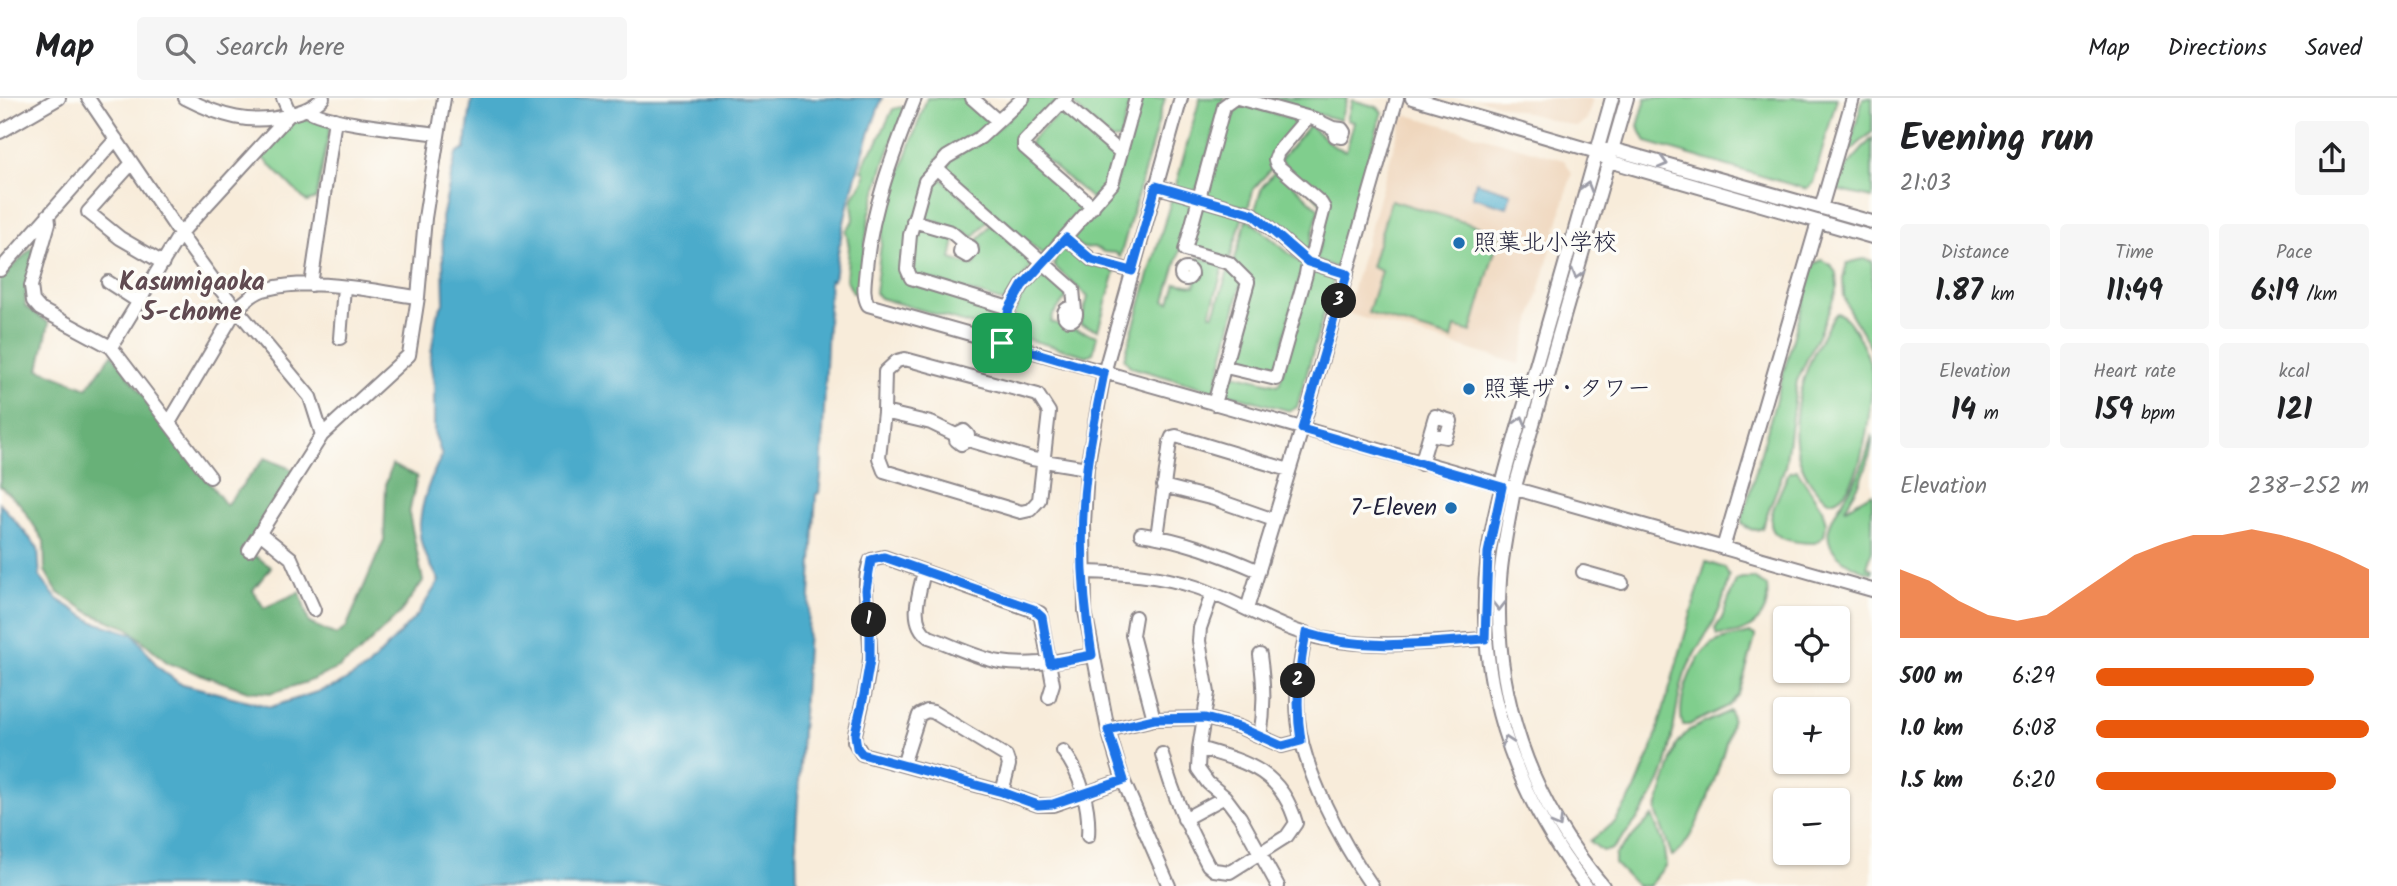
<!DOCTYPE html>
<meta charset="utf-8">
<style>
body{margin:0;font-family:Kalam,"Klee One",sans-serif;background:#f6f6f6;color:#202124;height:100vh;display:flex;flex-direction:column;font-size:26px;white-space:nowrap}
*{box-sizing:border-box;margin:0}
p{font-size:23px;color:#757577}
.icon{flex:none;width:38px;height:38px;fill:none;stroke:currentColor;stroke-width:2;stroke-linecap:round;stroke-linejoin:round}
.map{position:relative;flex:1;overflow:hidden}
.side{display:flex;flex-direction:column;background:#fff;width:525px}
.side>*{flex:none}
.tools{position:absolute;left:1773px;top:508px;display:grid;gap:14px}
.tools a{display:grid;place-items:center;width:77px;height:77px;border-radius:7px;background:#fff;box-shadow:0 2px 5px #0004;font-size:35px}
.pin{position:absolute;display:grid;place-items:center;width:60px;height:60px;color:#fff;margin:-30px;border-radius:14px;box-shadow:0 4px 10px #0006}
.km{position:absolute;width:35px;height:35px;margin:-18px;border-radius:50%;background:#222;color:#fff;font-size:19px;line-height:35px;text-align:center}
.round{display:grid;place-items:center;flex:none;width:74px;height:74px;border-radius:7px;background:#f6f6f6}
.overview{display:flex;align-items:center;justify-content:space-between;height:119px;padding:0 28px}
h1{font-size:38px;font-weight:700;line-height:52px}
.stats{display:grid;grid-template-columns:repeat(3,1fr);gap:10px;height:119px;padding:7px 28px}
.stats div{display:grid;align-content:center;border-radius:7px;background:#f6f6f6;text-align:center}
.stats b{font-size:30px;font-weight:700}
.stats small{font-size:19px;font-weight:400}
.stats p{font-size:19px}
.chart{height:196px;padding:14px 28px}
.chart p{display:flex;justify-content:space-between}
.chart svg{width:100%;height:126px;margin-top:7px;fill:#ea580c;opacity:.7}
ul{padding:0 28px;list-style:none;font-size:23px}
li{display:grid;grid-template-columns:112px 84px 1fr;align-items:center;height:52px}
li i{height:18px;border-radius:9px;background:#ea580c}
header{display:flex;align-items:center;gap:42px;box-sizing:border-box;height:98px;padding:0 35px;background:#fff;border-bottom:2px solid #e0e0e0}
header strong{font-size:33px}
nav{display:flex;gap:38px;margin-inline-start:auto;font-size:24px}
.search{width:490px;height:63px;background:#f6f6f6;display:flex;align-items:center;gap:18px;box-sizing:border-box;padding:0 24px;border-radius:7px;color:#757577;font-size:26px}
main{display:flex;flex:1;min-height:0}
.map>svg:first-child{display:block}
.built{fill:#efd6bc}
.green{fill:#80ce8d;stroke:#517864;stroke-width:2}
.forest{fill:#68b178;stroke:#456a5a;stroke-width:2}
.water{fill:#4cabcb;stroke:#376683;stroke-width:2}
.lines{fill:none;stroke-linecap:round;stroke-linejoin:round}
.minor-casing{stroke:#8d878a;stroke-width:16}
.minor{stroke:#fff;stroke-width:12}
.oneway{stroke:#9c9ca7}
.route-casing{stroke:#fff;stroke-width:14}
.route{stroke:#1a73e8;stroke-width:9}
.poi-dot{fill:#1f6fb2;stroke:#fdfcf7;stroke-width:2.5}
.labels{text-anchor:middle;dominant-baseline:central;stroke-width:7;stroke-linejoin:round;paint-order:stroke}
.poi-label{font-size:24px;fill:#22223b;stroke:#fdfcf7;text-anchor:start}
.neighbourhood-label{font-size:26px;font-weight:bold;fill:#604a51;stroke:#fdfcf7}
</style>
<header>
<strong>Map</strong>
<div class="search"><svg class="icon" aria-label="search" viewBox="0 0 24 24"><circle cx="10" cy="10" r="6"/><path d="M15 15l6 6"/></svg>Search here</div>
<nav><a>Map</a><a>Directions</a><a>Saved</a></nav>
</header>
<main>
<div class="map">
<svg width="1872" height="788" viewBox="0 0 1872 788">
<rect width="100%" height="100%" fill="#fdfcf7"/>
<filter id="ink" filterUnits="userSpaceOnUse"><feTurbulence type="fractalNoise" baseFrequency=".0143" numOctaves="2"/><feDisplacementMap in="SourceGraphic" scale="14" xChannelSelector="R" yChannelSelector="G"/><feConvolveMatrix kernelMatrix="1 2 1 2 8 2 1 2 1" color-interpolation-filters="sRGB"/></filter>
<filter id="wash" filterUnits="userSpaceOnUse"><feTurbulence type="fractalNoise" baseFrequency=".00686" numOctaves="4" result="noise"/><feDisplacementMap in="SourceGraphic" scale="28" xChannelSelector="R" yChannelSelector="G"/><feGaussianBlur stdDeviation="1.57" result="paint"/><feColorMatrix in="noise" values="0 0 0 0 0 0 0 0 0 0 0 0 0 0 0 0 0 1.4 0 .05"/><feComposite in="paint" operator="in"/></filter>
<g filter="url(#wash)">
<rect width="100%" height="100%" fill="#f8ecda"/>
<path class="built" d="M1475,0h118l-6,21 -10,8z
M1408,17l156,45 8,13 -53,191 -173,-51 55,-192z"/>
<path class="green" d="M927,0h38l24,24 -1,4 -49,31 -37,114 6,11 94,28 1,7 -3,16 -120,-35 -5,-5 9,-74z
M1029,0h31l-39,38 62,72 -39,45h-3l-96,-82 3,-9 47,-31z
M1072,0h59l-11,41 -9,1 -36,-34 -4,-5z
M1140,0h25l-45,159 -4,-4 -12,-1 -10,-5 -12,1 -9,-8 1,-5 40,-47z
M1200,0h24l-26,89 -5,5 -18,-4z
M1255,0h92l-7,22z
M1646,0h191l-24,85 -7,6 -160,-47 -8,-16z
M1863,0h9v34l-24,21z
M1352,2l25,7 5,5 -45,156 -21,-8 12,-49 -48,-51 29,-35 26,22 11,4 8,-29 -7,-2z
M1236,4l60,18 1,4 -23,42 -20,22 -6,20 -40,-11 -3,-5 25,-85z
M901,9l4,3 -21,53 -15,54 -10,74 -1,2h-5l-7,-14 3,-32 -3,-16 8,-11c0,-9 -5,-18 2,-28 5,-7 9,-9 9,-19l-3,-3 6,-16 8,-9 17,-36z
M1064,11l51,45 -6,26 -17,19 -62,-53 1,-6z
M295,20l36,5 -15,76 -9,3 -46,-46z
M1872,40v60l-35,-8 6,-19z
M1277,71l42,40 -10,40 -4,2 -50,-41 7,-23z
M939,78l49,44 -15,18 -5,-5 -47,-17 8,-34z
M1172,99l15,4 6,5 -28,95 5,1 6,-19 19,3 3,-16 -4,-4 4,-9 26,8 -14,49h4l15,-46 13,12 -27,111 -84,-24 -7,-8z
M1391,102l109,33 -29,99 -16,-5 -3,12 -84,-26 13,-42 -10,-4z
M1209,108l34,10 -13,43 -37,-11 -3,-4 12,-36z
M1247,120l56,47 -26,102 -6,6 -36,-10 -2,-3 20,-74 -19,-24z
M991,126l43,38 -26,37 -4,3 -91,-28 1,-38 6,-9 35,13 -4,19 23,7 8,-20 -4,-6z
M1071,149l44,25 -17,58 -18,-6 8,-27 -34,-31c1,-10 6,-17 17,-19z
M1863,161l9,2v89l-23,-40 -5,-14 -1,-17 4,-16z
M1822,162l10,6 4,7 1,14 -8,24 -32,70 -12,86 -23,61c-8,4 -14,2 -20,-5v-3l72,-256z
M1317,172l18,4 -38,133 -7,4 -68,-19 8,-19 49,12 31,-110z
M1046,173l24,22 -17,22 -2,7 46,14 -4,17 -6,3 -78,-22c8,-32 10,-37 32,-62z
M1837,215c10,3 14,11 19,19 7,12 14,26 16,41 0,28 -8,122 -41,128 -10,-4 -14,-10 -20,-18 -30,-43 -12,-105 12,-148 4,-8 8,-17 14,-22z
M1872,336c0,28 -12,52 -28,75l28,-16v57l-5,17 5,2v4c-24,-6 -54,-24 -40,-53 6,-14 16,-26 23,-39 8,-15 13,-30 17,-47z
M1797,372l25,39 4,14 -2,13 -9,7c-66,0 -43,-31 -26,-71z
M1706,464l19,6 4,8c-3,14 -6,28 -13,41 -10,21 -23,34 -31,57 -9,26 -10,52 -16,79 -8,38 -29,65 -54,93l-5,4 -8,1 -12,-10 25,-19 20,-32 17,-41z
M1742,480h11l14,8c4,34 -19,49 -50,49l-2,-6 7,-11 14,-38z
M1750,535l5,2v3l-16,56 -11,12 -39,19h-6c-8,-20 10,-70 29,-81 10,-7 26,-7 38,-11z
M1730,613l2,7c-6,29 -34,126 -60,138l-16,-45 21,-67 12,-14z
M1652,718l11,26 3,23 -17,21h-12l-22,-22v-9z"/>
<path class="forest" d="M36,146l-9,39 -2,23 24,17 -10,46 48,19 25,-34 114,151 39,-47 31,13 -51,78 26,18 -18,23 11,18 36,-16 9,31 27,12 10,-7 38,-88 2,-57 6,-18 25,11 -8,38 14,67 -23,32 -41,40 -20,15 -32,14 -36,11 -23,-2 -80,-28 -40,-35 -34,-13 -36,-22 -13,-22 -1,-30 -24,-37 -20,-18v-207z"/>
<path class="water" d="M472,0h410c-22,60 -40,118 -48,181l-4,1 -9,197 -2,16 -3,1 -20,339 1,53h-797v-383l38,45 2,29 17,22 37,23 40,12 24,33 21,16 92,24 67,-22 30,-18 50,-53 21,-33c-5,-11 -13,-23 -17,-35 -8,-25 7,-68 20,-90l-8,-24v-47l-4,-24 7,-47 7,-12 -2,-84 14,-64 9,-5z
M1476,84l35,11 -4,14 -35,-10z"/>
</g>
<g filter="url(#ink)">
<g class="lines">
<defs>
<path id="minor" d="M88,0l92,136 40,55 90,108 12,38
M185,0c35,18 66,28 104,17 13,-4 24,-7 34,-17
M915,0c-22,56 -43,110 -49,170 -1,13 -4,26 2,37l1004,285
M972,0l26,23
M1066,0l-42,44v5l69,60
M1238,0l76,21 19,9 9,1 2,3 -2,5 -7,-1 1,-7
M1412,0l185,54 12,9 263,76
M1062,4l57,49
M306,11c22,15 103,21 132,25
M0,34l59,-34
M1605,52l7,-1 260,73
M132,65l-44,49 32,26 43,25
M936,70l137,121 2,22
M1155,88l98,28 55,48 39,12
M1821,110l32,-110
M48,117l1,8 -18,63 2,15 7,8 71,38 99,130
M913,123l38,11 14,12 6,3 1,4 -5,5 -7,-4 1,-5 4,-3
M1066,140l26,22 40,11
M1181 176a5 5 0 1 1 10 0a5 5 0 1 1-10 0Z
M0,172l116,-131
M108,184l31,20
M311,187l24,-166
M1009,210l-98,-30 -4,-9 3,-34 15,-54 22,-24 34,-20 42,-39
M1064 216a6 6 0 1 1 12 0a6 6 0 1 1-12 0Z
M340,240l4,-51
M1001,245l8,-35 13,-22 90,-102 24,-86
M111,249l69,-113 110,-120 -7,-16
M905,261l133,36 11,17 -10,88 -9,10 -9,2 -137,-41 -5,-13 5,-46 1,-40 12,-11z
M1226,269l50,12 30,-105 2,-12 5,-12 11,-42 -3,-5 -44,-38 -2,-5 3,-8 29,-34
M1214,306l34,-122 -19,-19 -44,-13 39,-144 11,-8
M884,314l47,11 25,12 8,-4 4,4v5l-7,4 -5,-4v-5
M169,325l67,-113c7,-8 20,-19 31,-21 48,-12 103,2 151,8
M968,342l64,19 55,9
M1421,366l14,-48 16,5 -5,16 -16,-3
M1163,388l51,13 60,21
M260,435l31,25 23,52
M1141,436c42,6 79,20 118,37
M1157,439l13,-95 2,-5 4,-1 113,34
M1723,450l95,-326
M249,452l73,-115 87,-80 9,-58 7,-79 19,-120
M924,474c-5,21 -16,51 5,65 23,8 47,21 71,25 31,5 62,-2 92,-7
M1084,474c38,1 75,3 112,15 43,15 83,43 129,52 53,10 107,3 160,0
M1583,474l39,11
M1212,496l-12,34 -1,13 9,52 -9,55 -1,21 10,14 17,14 15,20 38,69
M1247,511l55,-180 95,-331
M1135,519l-3,18 22,84
M1306,535c-6,29 -11,57 -8,86 4,50 45,126 74,167
M1049,599l4,-13 -13,-71 -156,-56 -13,3c-12,23 1,70 -1,98 -2,26 -9,51 -15,76l-1,7 8,13 140,38 36,13h15l70,-25
M1108,632l46,-11 51,-1 34,9 43,19 19,-5
M1260,639c5,-29 4,-53 0,-82
M1063,653c18,22 27,57 25,85
M1162,656c10,40 27,75 46,111l6,5 16,2 57,-36 9,-13c-15,-53 -50,-61 -97,-75
M903,667l16,-50 8,-4 6,1 73,44 3,9 -7,27
M1184,721l41,-22
M1169,788l-46,-106 -15,-50 -23,-119 -1,-87 3,-56 17,-95 77,-275
M1586,788c-74,-94 -113,-212 -98,-332 9,-63 30,-124 47,-185 26,-90 52,-181 77,-271
M1603,788c-73,-86 -111,-193 -103,-306 2,-30 9,-60 14,-90l113,-392"/>
</defs>
<use href="#minor" class="minor-casing"/>
<use href="#minor" class="minor"/>
</g>
<defs><path id="oneway-chevron" d="M-2-3.5L2.5 0L-2 3.5" fill="none" stroke-width="1.6" stroke-linecap="round" stroke-linejoin="round" transform="scale(1.75)"/></defs>
<g class="oneway">
<use href="#oneway-chevron" transform="translate(1663 65) rotate(15)"/>
<use href="#oneway-chevron" transform="translate(1587 89) rotate(-74)"/>
<use href="#oneway-chevron" transform="translate(1577 176) rotate(106)"/>
<use href="#oneway-chevron" transform="translate(1521 323) rotate(-74)"/>
<use href="#oneway-chevron" transform="translate(1499 508) rotate(90)"/>
<use href="#oneway-chevron" transform="translate(1507 643) rotate(-109)"/>
<use href="#oneway-chevron" transform="translate(1558 725) rotate(60)"/>
</g>
</g>
<g class="lines" filter="url(#ink)">
<defs>
<path id="route" d="M1156,88l97,28 55,48 39,12 -45,155 200,58 -14,66 -3,86c-60,4 -121,13 -179,-6 -7,37 -11,71 -5,108l-19,5 -43,-19 -34,-9 -51,1 -46,11 16,50 -71,24 -15,1 -36,-13 -140,-38 -5,-6 -2,-14 9,-39 6,-35v-30l-4,-40 5,-30 13,-3 149,52 9,8 8,46 42,-8c-10,-61 -13,-126 -5,-187 4,-32 11,-64 17,-95l-102,-30 7,-34 13,-23 44,-48 26,22 40,11z"/>
</defs>
<use href="#route" class="route-casing"/>
<use href="#route" class="route"/>
</g>
<g class="poi-dot">
<circle cx="1459" cy="145" r="7"/>
<circle cx="1469" cy="291" r="7"/>
<circle cx="1451" cy="410" r="7"/>
</g>
<g class="labels">
<g class="poi-label">
<text x="1473" y="145">照葉北小学校</text>
<text x="1483" y="291">照葉ザ・タワー</text>
<text x="1437" y="410" text-anchor="end">7-Eleven</text>
</g>
<g class="neighbourhood-label">
<text x="192" y="185">Kasumigaoka<tspan x="192" dy="30">5-chome</tspan></text>
</g>
</g>
</svg>
<div class="tools">
<a><svg class="icon" aria-label="locate" viewBox="0 0 24 24"><circle cx="12" cy="12" r="6"/><path d="M12 2v4M12 18v4M2 12h4M18 12h4"/></svg></a>
<a>+</a>
<a>−</a>
</div>
<div class="pin" style="left:1002px;top:245px;background:#1e9e55"><svg class="icon" aria-label="arrive" viewBox="0 0 24 24"><path d="M6 21V4h12l-3 4 3 4H6"/></svg></div>
<b class="km" style="left:869px;top:522px">1</b>
<b class="km" style="left:1298px;top:583px">2</b>
<b class="km" style="left:1339px;top:203px">3</b>
</div>
<section class="side">
<div class="overview"><div><h1>Evening run</h1><p>21:03</p></div><a class="round"><svg class="icon" aria-label="share" viewBox="0 0 24 24"><path d="M12 15V3M7 8l5-5 5 5M5 13v7h14v-7"/></svg></a></div>
<div class="stats">
<div><p>Distance</p><b>1.87<small> km</small></b></div>
<div><p>Time</p><b>11:49</b></div>
<div><p>Pace</p><b>6:19<small> /km</small></b></div>
</div>
<div class="stats">
<div><p>Elevation</p><b>14<small> m</small></b></div>
<div><p>Heart rate</p><b>159<small> bpm</small></b></div>
<div><p>kcal</p><b>121</b></div>
</div>
<div class="chart"><p><span>Elevation</span>238–252 m</p>
<svg viewBox="0 0 160 44" preserveAspectRatio="none"><path d="M0 44V20L10 24L20 31L30 36L40 38L50 36L60 29L70 22L80 15L90 11L100 8L110 8L120 6L130 8L140 11L150 15L160 20V44z"/></svg>
</div>
<ul>
<li><b>500 m</b>6:29<i style="width:80%"></i></li>
<li><b>1.0 km</b>6:08<i style="width:100%"></i></li>
<li><b>1.5 km</b>6:20<i style="width:88%"></i></li>
</ul>
</section>
</main>
